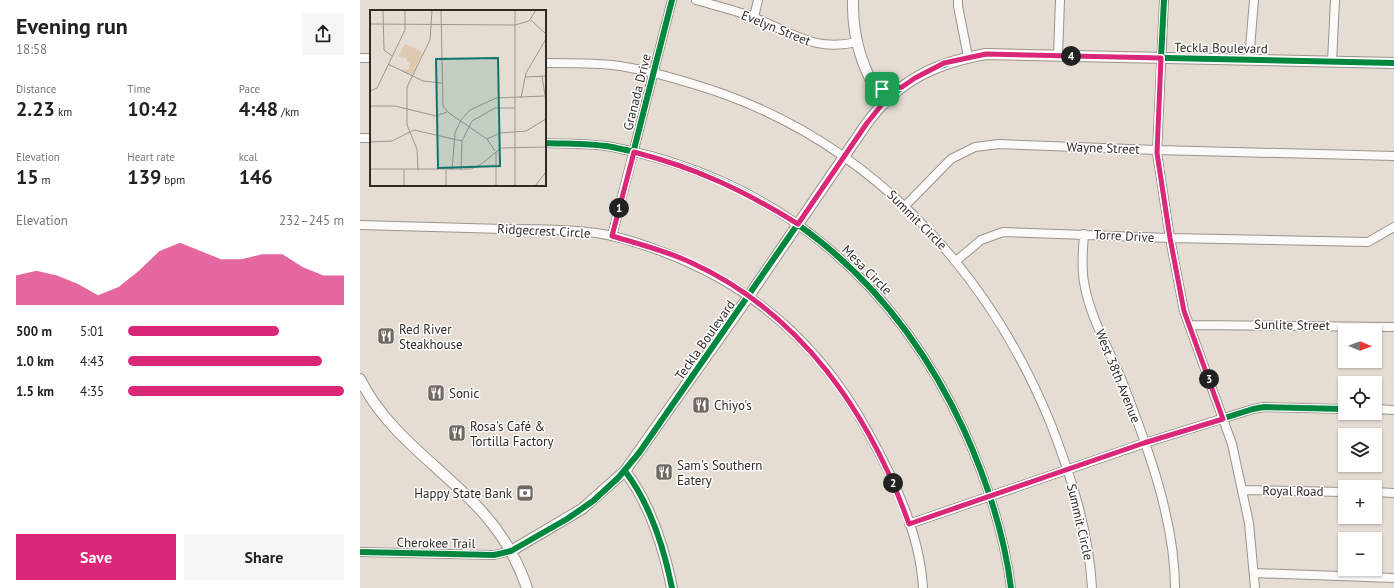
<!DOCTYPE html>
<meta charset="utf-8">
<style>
body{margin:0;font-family:"PT Sans",sans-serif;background:#f6f6f6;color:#222;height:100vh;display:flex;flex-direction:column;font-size:15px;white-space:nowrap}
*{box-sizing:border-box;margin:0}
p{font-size:13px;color:#767676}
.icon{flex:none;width:22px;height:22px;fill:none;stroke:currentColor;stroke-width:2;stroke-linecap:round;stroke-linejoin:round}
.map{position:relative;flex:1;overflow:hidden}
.sheet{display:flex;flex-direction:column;background:#fff;width:360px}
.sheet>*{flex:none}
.needle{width:26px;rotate:91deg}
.fabs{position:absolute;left:978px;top:324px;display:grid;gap:8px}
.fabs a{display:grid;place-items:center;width:44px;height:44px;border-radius:0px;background:#fff;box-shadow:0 1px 3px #0004;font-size:20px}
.pin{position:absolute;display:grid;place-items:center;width:34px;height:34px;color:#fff;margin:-17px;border-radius:8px;box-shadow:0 2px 6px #0006}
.km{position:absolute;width:20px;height:20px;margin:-10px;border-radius:50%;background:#222;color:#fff;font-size:11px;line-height:20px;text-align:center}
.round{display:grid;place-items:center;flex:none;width:42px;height:42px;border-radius:0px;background:#f6f6f6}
.headline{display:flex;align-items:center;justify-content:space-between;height:68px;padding:0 16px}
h1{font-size:22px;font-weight:700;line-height:30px}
.metrics{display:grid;grid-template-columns:repeat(3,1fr);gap:6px;height:68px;padding:4px 16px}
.metrics div{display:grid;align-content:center}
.metrics b{font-size:20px;font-weight:700}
.metrics small{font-size:11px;font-weight:400}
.metrics p{font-size:11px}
.chart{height:112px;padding:8px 16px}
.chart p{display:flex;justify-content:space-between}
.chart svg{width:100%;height:72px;margin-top:4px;fill:#db2777;opacity:.7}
.action{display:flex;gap:8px;margin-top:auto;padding:8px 16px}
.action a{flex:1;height:46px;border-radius:0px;background:#db2777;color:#fff;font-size:16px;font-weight:700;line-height:46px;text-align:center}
.action a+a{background:#f6f6f6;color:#222}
ul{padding:0 16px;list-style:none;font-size:13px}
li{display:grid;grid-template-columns:64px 48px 1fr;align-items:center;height:30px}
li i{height:10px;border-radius:5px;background:#db2777}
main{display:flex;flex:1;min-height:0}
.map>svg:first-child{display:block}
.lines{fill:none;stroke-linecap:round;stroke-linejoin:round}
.minor-casing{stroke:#9b948d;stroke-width:10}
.major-casing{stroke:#9b948d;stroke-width:12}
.minor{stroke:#fbfaf8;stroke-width:8}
.major{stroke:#fbfaf8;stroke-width:10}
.cycleway-casing{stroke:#fff;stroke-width:8}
.cycleway{stroke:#00873e;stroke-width:6}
.route-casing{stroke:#fff;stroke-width:8}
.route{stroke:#db2777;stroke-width:5}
.labels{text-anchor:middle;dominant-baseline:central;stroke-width:3;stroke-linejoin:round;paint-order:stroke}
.street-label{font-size:13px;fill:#312b24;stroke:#fff}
.poi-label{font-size:13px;fill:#312b24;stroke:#fff;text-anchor:start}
.inset-road{fill:none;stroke:#9d968d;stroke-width:1}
.view{fill:#0f766e;fill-opacity:0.15;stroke:#0f766e;stroke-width:2}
.inset-edge{fill:none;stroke:#312b24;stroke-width:2}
</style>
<main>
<section class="sheet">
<div class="headline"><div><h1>Evening run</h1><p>18:58</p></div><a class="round"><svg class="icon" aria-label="share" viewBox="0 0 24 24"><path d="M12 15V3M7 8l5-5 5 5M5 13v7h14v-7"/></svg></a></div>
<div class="metrics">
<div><p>Distance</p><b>2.23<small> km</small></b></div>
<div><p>Time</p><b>10:42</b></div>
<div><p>Pace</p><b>4:48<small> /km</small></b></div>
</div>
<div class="metrics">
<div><p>Elevation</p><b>15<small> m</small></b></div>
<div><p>Heart rate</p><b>139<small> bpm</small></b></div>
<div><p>kcal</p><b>146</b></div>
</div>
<div class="chart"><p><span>Elevation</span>232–245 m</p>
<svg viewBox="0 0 160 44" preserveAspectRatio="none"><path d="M0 44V26L10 23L20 26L30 31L40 38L50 33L60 23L70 11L80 6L90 11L100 16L110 16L120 13L130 13L140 21L150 26L160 26V44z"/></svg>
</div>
<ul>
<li><b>500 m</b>5:01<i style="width:70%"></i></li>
<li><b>1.0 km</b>4:43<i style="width:90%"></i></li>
<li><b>1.5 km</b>4:35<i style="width:100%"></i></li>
</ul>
<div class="action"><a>Save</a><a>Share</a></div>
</section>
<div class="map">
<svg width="1034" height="588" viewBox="0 0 1034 588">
<rect width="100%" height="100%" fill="#e5ddd3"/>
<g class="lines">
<defs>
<path id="minor" d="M336,0c20,6 40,10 59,18 38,15 59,34 102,24
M598,0v6l10,51
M804,0l-7,153 13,85 14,73 48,133 17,79 6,65
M394,17l4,-17
M698,56l2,-56
M0,58h11
M889,60l5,-60
M972,62l3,-62
M185,63c22,0 45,0 67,2 27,3 55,11 81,19 170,50 294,181 359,343 20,52 37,105 40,161
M513,85l13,4 16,-2
M0,138h11
M185,143c22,1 45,0 67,4 164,32 282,132 352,283 23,51 40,102 47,158
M546,205l45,-46 24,-12 24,-3 158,6 237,6
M0,225c48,1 96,3 144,4 27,0 55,0 83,3 26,2 52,11 76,20 91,34 159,95 205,180 26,47 52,102 55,156
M724,234c-1,16 -3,32 0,48 6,37 27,70 40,104 24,62 51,135 51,202
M252,236l60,-236
M596,261l25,-21 22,-8 167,6 198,4 26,-15
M829,325l205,2
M1015,409l19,1
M882,490l103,2
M1015,492l19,1
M549,524l236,-81 108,-34 11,-2 81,2
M0,552l134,3 17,-4
M894,573l140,5"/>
<path id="major" d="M493,0c-1,37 10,72 31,102
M0,379c28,57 85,90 125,136 19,22 33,46 42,73
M265,471c25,33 39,77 47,117
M151,551l71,-42 43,-38 124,-175 118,-173c32,-43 68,-60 119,-69l408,9"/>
</defs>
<use href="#minor" class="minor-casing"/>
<use href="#major" class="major-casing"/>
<use href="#minor" class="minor"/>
<use href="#major" class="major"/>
<defs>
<path id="cycleway" d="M801,58l3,-58
M185,143c22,1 45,0 67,4 164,32 282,132 352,283 23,51 40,102 47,158
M252,236l60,-236
M265,471c25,33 39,77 47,117
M549,524l236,-81 108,-34 11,-2 81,2
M0,552l134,3 17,-4 56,-32 26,-18 25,-23 21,-25 235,-339c31,-37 66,-52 112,-60l408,9"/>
</defs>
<use href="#cycleway" class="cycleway-casing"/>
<use href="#cycleway" class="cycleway"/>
</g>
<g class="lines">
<defs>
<path id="route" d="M626,54l175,4 -4,95 13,85 14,73 39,108 -79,24 -235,81c-39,-110 -108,-211 -217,-261 -25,-12 -53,-19 -80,-27l22,-84c62,16 109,38 164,72l69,-101 17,-21 -11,-17 13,4 16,-2 13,-9 29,-15z"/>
</defs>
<use href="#route" class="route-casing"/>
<use href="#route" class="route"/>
</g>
<defs>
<symbol id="restaurant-square" viewBox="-11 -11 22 22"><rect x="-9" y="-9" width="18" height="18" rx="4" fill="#706961" stroke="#fff"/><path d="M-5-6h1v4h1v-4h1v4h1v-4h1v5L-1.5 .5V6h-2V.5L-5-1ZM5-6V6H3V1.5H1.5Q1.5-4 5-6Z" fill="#fff"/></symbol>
<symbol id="bank-square" viewBox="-11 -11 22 22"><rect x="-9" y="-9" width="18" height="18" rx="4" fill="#706961" stroke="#fff"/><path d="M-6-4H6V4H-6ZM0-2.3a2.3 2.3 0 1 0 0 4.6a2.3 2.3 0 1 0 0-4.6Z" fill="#fff"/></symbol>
</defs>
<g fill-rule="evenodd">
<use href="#restaurant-square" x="16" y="326" width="20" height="20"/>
<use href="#restaurant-square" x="66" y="383" width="20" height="20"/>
<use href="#restaurant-square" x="331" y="395" width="20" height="20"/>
<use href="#restaurant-square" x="87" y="423" width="20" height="20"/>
<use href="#restaurant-square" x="294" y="462" width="20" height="20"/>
<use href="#bank-square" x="155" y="483" width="20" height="20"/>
</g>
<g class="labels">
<g class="street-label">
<text transform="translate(416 28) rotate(22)">Evelyn Street</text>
<text transform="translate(861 48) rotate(1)">Teckla Boulevard</text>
<text transform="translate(277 92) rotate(-76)">Granada Drive</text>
<text transform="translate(743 148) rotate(2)">Wayne Street</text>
<text transform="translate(557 220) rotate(45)">Summit Circle</text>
<text transform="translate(184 231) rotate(3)">Ridgecrest Circle</text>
<text transform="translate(764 236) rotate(3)">Torre Drive</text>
<text transform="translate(507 270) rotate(45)">Mesa Circle</text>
<text transform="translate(932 325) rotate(1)">Sunlite Street</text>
<text transform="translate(345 340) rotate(-55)">Teckla Boulevard</text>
<text transform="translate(758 376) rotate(68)">West 38th Avenue</text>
<text transform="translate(933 491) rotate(1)">Royal Road</text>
<text transform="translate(720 522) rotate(77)">Summit Circle</text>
<text transform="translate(76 543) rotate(1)">Cherokee Trail</text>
</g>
<g class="poi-label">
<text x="39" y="329">Red River<tspan x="39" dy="15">Steakhouse</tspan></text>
<text x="89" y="393">Sonic</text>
<text x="354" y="405">Chiyo's</text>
<text x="110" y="426">Rosa's Café &amp;<tspan x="110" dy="15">Tortilla Factory</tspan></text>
<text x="317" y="465">Sam's Southern<tspan x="317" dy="15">Eatery</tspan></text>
<text x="152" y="493" text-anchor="end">Happy State Bank</text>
</g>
</g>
<g transform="translate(10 10)">
<rect width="176" height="176" fill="#e5ddd3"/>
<path d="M35,34l18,8 -11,23 -11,-5 8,-1 1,-8 -3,1v-4l-9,-1z" fill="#dec8ae"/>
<path class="inset-road" d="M13,0l1,40 8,6M71,0l2,96 6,7 38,26 8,12M145,0v176M161,10l15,14M0,14l145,1M145,15l14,-4 7,-11M18,54l35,17 19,2M172,66l4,26M155,67l21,-1M0,81l7,-3 28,-58v-20M151,88l5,-25 20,-34M0,96h25l41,10 11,-4M117,129l13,-6 26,-2 20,-12M0,132l22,-1 22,-11 48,11M126,142v34M0,159h101l9,-4 21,-17 45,-1M34,160v16M48,160l-1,-21 -10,-24v-38l23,-47 2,-30M82,160l3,-37 6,-13 9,-10 26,-12 48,-2M91,160l1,-29 10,-20 23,-13h20M76,176v-16M165,176l11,-14"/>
<path class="view" d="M128,48l2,108 -62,2 -2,-109z"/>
<rect width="176" height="176" class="inset-edge"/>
</g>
</svg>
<div class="fabs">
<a><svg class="needle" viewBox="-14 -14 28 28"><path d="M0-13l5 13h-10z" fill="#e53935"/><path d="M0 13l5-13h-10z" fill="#767676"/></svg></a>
<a><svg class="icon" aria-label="locate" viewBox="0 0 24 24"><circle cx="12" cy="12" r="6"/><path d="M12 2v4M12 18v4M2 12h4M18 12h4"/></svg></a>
<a><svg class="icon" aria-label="layers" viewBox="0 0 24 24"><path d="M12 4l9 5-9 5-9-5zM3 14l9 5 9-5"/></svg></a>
<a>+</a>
<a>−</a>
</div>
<div class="pin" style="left:522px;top:89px;background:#1e9e55"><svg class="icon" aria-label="arrive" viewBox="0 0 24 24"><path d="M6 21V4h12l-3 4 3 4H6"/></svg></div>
<b class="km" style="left:259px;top:208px">1</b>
<b class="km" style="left:533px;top:483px">2</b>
<b class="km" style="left:849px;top:379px">3</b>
<b class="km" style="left:711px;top:56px">4</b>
</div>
</main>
